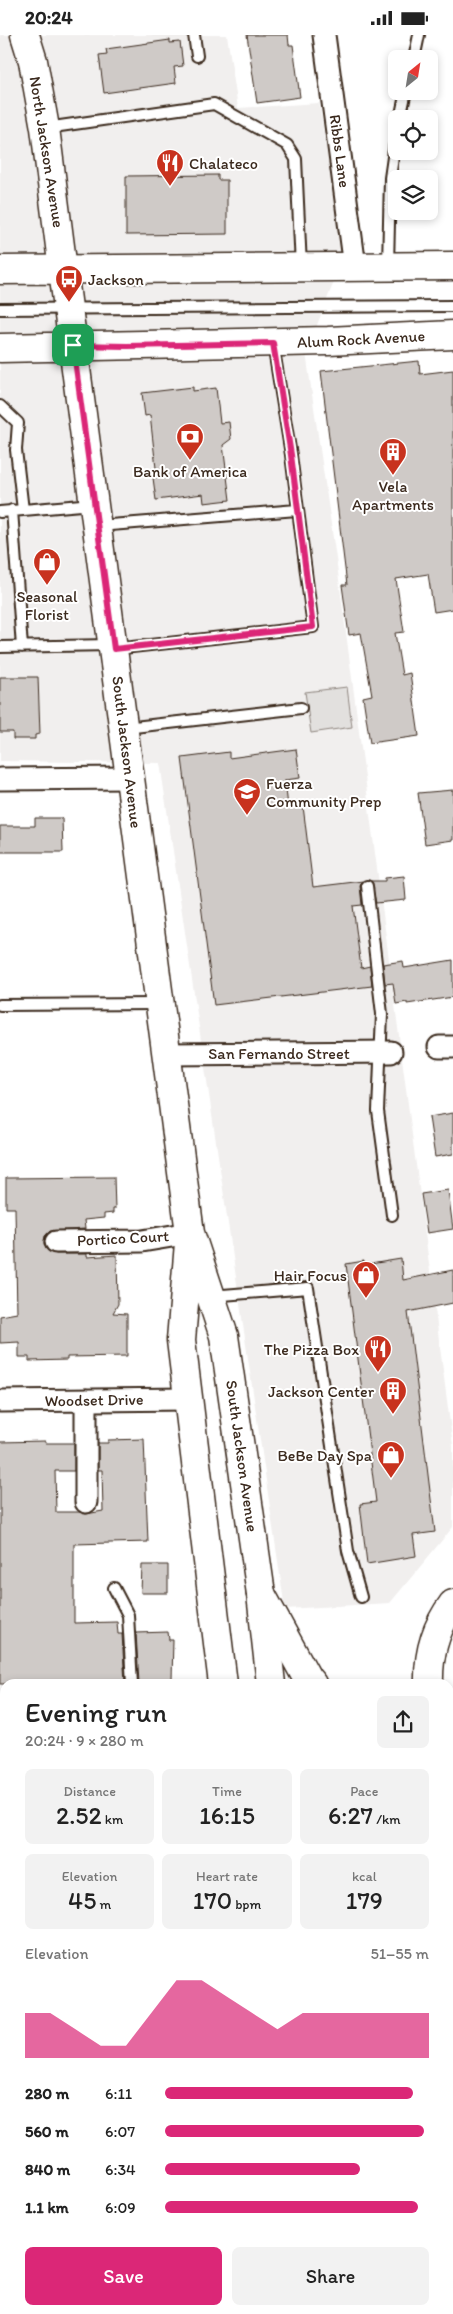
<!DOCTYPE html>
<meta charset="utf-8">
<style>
body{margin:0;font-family:Itim,sans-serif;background:#f2f2f2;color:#222;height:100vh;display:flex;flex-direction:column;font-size:19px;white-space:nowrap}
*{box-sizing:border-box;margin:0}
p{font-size:16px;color:#767676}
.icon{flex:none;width:28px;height:28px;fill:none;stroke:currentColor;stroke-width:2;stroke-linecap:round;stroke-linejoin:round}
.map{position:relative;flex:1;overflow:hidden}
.details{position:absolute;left:0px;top:1644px;width:454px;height:636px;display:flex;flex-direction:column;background:#fff;border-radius:15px 15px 0 0;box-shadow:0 2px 8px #0003}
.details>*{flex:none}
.needle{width:32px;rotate:30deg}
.buttons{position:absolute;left:388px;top:15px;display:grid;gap:10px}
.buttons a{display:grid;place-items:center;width:50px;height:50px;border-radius:8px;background:#fff;box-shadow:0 2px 8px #0003;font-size:25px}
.pin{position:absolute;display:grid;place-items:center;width:42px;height:42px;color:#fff;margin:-21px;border-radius:10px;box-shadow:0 2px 8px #0006}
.round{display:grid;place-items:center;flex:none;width:52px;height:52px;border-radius:8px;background:#f2f2f2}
.head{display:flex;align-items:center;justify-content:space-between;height:85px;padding:0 25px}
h1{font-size:28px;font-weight:600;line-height:38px}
.stats{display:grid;grid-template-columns:repeat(3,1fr);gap:8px;height:85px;padding:5px 25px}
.stats div{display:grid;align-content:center;border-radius:8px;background:#f2f2f2;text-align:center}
.stats b{font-size:25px;font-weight:600}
.stats small{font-size:14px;font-weight:400}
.stats p{font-size:14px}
.chart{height:140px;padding:10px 25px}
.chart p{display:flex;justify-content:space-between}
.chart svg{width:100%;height:90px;margin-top:5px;fill:#db2777;opacity:.7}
.action{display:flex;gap:10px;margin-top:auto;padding:10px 25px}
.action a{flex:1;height:58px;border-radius:8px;background:#db2777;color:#fff;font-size:20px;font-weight:600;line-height:58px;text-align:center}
.action a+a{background:#f2f2f2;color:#222}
ul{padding:0 25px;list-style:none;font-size:16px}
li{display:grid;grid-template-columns:80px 60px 1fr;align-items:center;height:38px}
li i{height:12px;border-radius:6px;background:#db2777}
.status{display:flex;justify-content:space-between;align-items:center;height:35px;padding:0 25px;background:#fff;direction:ltr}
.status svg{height:14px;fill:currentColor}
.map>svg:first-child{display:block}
.built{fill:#f1efee}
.green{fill:#e2e0de;stroke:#8e857e}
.building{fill:#cfcac7;stroke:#3b2a1e}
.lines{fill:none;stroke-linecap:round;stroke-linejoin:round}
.lane-casing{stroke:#3b2a1e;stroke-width:14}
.street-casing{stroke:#3b2a1e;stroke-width:25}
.secondary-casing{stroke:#3b2a1e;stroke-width:31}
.primary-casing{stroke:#3b2a1e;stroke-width:31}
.highway-casing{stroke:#3b2a1e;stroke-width:31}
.lane{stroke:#fff;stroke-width:10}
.street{stroke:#fff;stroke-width:21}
.secondary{stroke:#fff;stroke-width:28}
.primary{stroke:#fff;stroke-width:28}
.highway{stroke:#fff;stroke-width:28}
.route-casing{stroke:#fff;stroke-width:10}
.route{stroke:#db2777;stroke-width:6}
.labels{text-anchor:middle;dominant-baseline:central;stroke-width:4;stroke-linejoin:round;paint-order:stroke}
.street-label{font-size:16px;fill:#3b2a1e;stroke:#fff}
.poi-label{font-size:16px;fill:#3b2a1e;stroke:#fff;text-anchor:end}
</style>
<div class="status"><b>20:24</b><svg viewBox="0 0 49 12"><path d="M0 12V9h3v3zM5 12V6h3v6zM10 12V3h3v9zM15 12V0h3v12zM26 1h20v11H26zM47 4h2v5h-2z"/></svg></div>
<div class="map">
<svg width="453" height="2279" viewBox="0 0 453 2279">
<rect width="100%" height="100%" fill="#fff"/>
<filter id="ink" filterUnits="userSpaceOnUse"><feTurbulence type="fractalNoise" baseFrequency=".02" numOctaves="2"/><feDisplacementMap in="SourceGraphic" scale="10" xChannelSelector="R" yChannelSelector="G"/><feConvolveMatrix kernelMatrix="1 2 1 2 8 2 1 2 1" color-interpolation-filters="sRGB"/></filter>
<g filter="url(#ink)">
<path class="built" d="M0,0h227l11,73 81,-5 25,153 -38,97 32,219 115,874v81l-63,76 -105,6 -125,-846 -160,-2z
M449,2256l4,1v22h-76v-4h72z"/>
<path class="green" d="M347,652l5,40 -41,6 -6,-41z"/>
<path class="building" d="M247,0h41l1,10h4l7,52 -43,6z
M170,5v3l10,-1 3,24 -9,1 2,16 -72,10 -5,-38 8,-1 -1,-5z
M218,140v5h9v54l-101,1v-59z
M419,326l1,13 33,-4v239l-19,3 -6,-38 -32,5 8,53 -9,1 7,42 8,-2 9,63 -49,7 -7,-46 9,-2 -11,-62 -12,2 -7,-50h5l-26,-214z
M193,352v4l23,-3 4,35 9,-1 2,17 -8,6 7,55 -26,3 -1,-9 -47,6 -3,-22 4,-1 -7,-62 -5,1 -3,-23z
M0,642h38l2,57 -5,1v4h-22v-7h-13z
M296,714l4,29 -15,2 3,27 15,-1 10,81 50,-6 -3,5 2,19 -9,1 8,62 9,-2 2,20 -158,19 -32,-247 47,-6v6z
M453,755v50l-28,4 -7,-51z
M35,783h27l1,34h-63v-26h35z
M404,841l2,24 -30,3 -5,-22h14v-3z
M453,925v37l-46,7v-2l-11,2 -3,-21 -8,1 -2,-20 20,-3 1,7z
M453,1078v41l-18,3 -6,-40z
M114,1142l1,32h-2v4l-9,1v4l-20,2 1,9 -35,2 -5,5 -1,7 2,6 10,5h31v3l30,-2 1,49 -5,9 14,1v42l-60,1v3l-38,1v-4h-10v-15l-19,1v-27l17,-3 -2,-105h-9v-30z
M448,1155l5,39 -26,4 -6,-39z
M401,1224l2,21 50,-10v33l-45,9 27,220 -22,3 3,21 -49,8 -7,-60 16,-2 -30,-238 18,-3v4z
M144,1404l4,103 -74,2v79l43,-1 1,12h4l3,49 -125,1v-242l45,-1v2h29v28h-19l1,41h23l7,2 17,-3 -1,-41h-4v-27h10v-3z
M142,1530h26v28h-27z
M168,1597l1,8h4l-1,39 -33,4 -3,-50z"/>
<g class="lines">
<defs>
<path id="lane" d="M194,0l3,21
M414,24l5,-24
M400,84l6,-28
M46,93l168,-24 73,41 9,14 5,108
M388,231l2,-88 6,-42
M0,274l453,-3
M0,371l18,17 -2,27 7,60
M12,475l10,137
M0,477l93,-8
M98,491l199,-16
M0,612l111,-2
M114,614l199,-22 -22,-172 -18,-111
M125,693l176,-20
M367,851l15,128 -4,97 14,104
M0,970l159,-1
M211,1261l97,-8 40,263 13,46
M114,1553l14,27 4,69
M0,2120h5
M0,2191h5"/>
<path id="street" d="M324,0l31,232
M0,744l130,-1
M439,1012h14
M166,1019l225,-2
M56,1207l86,-1 48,-8
M86,1365v102
M0,1366l187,-2"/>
<path id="secondary" d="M25,0l8,26 12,67 18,142
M261,1559l10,90
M0,1723h5
M449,1784l4,2
M320,2275v4"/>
<path id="primary" d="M0,235l453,-4
M63,235l127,963 34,103 37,258
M0,313l328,-7 125,-6
M189,1208l-8,97 42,344
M449,1835l4,2"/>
<path id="highway" d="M261,1559l46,84 5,6
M429,1649c-1,-30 6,-56 24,-80
M449,1710l4,6
M449,1755l4,3
M449,1959l4,-2
M449,2188l4,3"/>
</defs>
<use href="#lane" class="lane-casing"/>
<use href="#street" class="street-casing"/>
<use href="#secondary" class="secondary-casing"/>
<use href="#primary" class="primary-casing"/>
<use href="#highway" class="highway-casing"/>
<use href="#lane" class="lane"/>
<use href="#street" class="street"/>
<use href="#secondary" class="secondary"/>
<use href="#primary" class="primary"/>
<use href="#highway" class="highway"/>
</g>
</g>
<g class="lines" filter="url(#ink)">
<defs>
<path id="route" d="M273,308l18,112 22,172 -199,22 -41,-304 54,1z"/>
</defs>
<use href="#route" class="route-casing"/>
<use href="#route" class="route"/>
</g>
<defs>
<symbol id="restaurant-pin" viewBox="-11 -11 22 30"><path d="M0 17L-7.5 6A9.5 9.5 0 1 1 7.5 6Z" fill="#c8321e" stroke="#fff"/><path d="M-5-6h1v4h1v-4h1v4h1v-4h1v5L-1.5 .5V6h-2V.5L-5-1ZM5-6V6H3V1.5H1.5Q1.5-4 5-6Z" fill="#fff"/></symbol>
<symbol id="bus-pin" viewBox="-11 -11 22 30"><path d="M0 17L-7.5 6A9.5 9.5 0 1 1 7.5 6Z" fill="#c8321e" stroke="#fff"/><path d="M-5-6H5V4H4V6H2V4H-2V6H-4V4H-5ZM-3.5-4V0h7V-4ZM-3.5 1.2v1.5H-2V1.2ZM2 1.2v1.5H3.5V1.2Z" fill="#fff"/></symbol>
<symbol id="bank-pin" viewBox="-11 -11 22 30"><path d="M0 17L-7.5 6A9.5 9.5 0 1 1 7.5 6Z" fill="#c8321e" stroke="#fff"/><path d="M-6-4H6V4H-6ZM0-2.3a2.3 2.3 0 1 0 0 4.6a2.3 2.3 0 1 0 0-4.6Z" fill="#fff"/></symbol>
<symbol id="building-pin" viewBox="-11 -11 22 30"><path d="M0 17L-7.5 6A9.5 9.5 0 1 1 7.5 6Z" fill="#c8321e" stroke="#fff"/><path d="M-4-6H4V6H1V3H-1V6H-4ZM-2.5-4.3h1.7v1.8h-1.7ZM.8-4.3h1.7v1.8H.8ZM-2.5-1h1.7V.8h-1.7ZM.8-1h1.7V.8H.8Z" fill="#fff"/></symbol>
<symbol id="shop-pin" viewBox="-11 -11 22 30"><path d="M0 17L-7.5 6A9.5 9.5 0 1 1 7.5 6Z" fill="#c8321e" stroke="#fff"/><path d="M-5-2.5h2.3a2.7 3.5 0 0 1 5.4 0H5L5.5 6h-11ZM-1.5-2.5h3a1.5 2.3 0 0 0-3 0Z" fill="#fff"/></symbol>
<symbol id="school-pin" viewBox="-11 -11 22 30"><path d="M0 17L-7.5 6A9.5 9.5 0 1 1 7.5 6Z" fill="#c8321e" stroke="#fff"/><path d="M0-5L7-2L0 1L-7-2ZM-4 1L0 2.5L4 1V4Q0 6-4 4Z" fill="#fff"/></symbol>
</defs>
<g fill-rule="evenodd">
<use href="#restaurant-pin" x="154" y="112" width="32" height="43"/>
<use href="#bus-pin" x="53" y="228" width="32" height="43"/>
<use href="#bank-pin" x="174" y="386" width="32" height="43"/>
<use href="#building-pin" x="377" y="401" width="32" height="43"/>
<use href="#shop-pin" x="31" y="511" width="32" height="43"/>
<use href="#school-pin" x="231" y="741" width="32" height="43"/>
<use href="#shop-pin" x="350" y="1224" width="32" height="43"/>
<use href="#restaurant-pin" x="362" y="1298" width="32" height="43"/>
<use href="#building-pin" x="377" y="1340" width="32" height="43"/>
<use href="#shop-pin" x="375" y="1404" width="32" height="43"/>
</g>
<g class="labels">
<g class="street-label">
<text transform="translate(340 116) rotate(82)">Ribbs Lane</text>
<text transform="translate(47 117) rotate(81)">North Jackson Avenue</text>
<text transform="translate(361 304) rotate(-3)">Alum Rock Avenue</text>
<text transform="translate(127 717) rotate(83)">South Jackson Avenue</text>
<text x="279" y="1018">San Fernando Street</text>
<text transform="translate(123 1203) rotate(-3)">Portico Court</text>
<text transform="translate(94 1365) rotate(-1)">Woodset Drive</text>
<text transform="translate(242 1421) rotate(82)">South Jackson Avenue</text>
</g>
<g class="poi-label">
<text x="189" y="128" text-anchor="start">Chalateco</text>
<text x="88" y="244" text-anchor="start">Jackson</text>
<text x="190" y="436" text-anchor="middle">Bank of America</text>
<text x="393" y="451" text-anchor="middle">Vela<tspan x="393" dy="18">Apartments</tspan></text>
<text x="47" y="561" text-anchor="middle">Seasonal<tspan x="47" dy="18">Florist</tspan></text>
<text x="266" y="748" text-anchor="start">Fuerza<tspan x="266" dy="18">Community Prep</tspan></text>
<text x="347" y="1240">Hair Focus</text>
<text x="359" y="1314">The Pizza Box</text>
<text x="374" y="1356">Jackson Center</text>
<text x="372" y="1420">BeBe Day Spa</text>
</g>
</g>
</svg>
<div class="buttons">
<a><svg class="needle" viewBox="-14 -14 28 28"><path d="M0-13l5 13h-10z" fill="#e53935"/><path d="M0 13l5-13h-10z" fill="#767676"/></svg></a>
<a><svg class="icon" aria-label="locate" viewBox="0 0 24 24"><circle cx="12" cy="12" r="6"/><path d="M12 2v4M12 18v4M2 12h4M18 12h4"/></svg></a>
<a><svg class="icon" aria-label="layers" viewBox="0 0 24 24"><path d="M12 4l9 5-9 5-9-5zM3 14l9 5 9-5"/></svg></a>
</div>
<div class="pin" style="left:73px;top:310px;background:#1e9e55"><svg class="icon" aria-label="arrive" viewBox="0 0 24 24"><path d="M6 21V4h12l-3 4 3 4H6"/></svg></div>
<section class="details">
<div class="head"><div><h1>Evening run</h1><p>20:24 · 9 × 280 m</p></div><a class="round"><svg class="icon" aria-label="share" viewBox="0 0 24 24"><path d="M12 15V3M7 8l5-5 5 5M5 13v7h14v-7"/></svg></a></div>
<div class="stats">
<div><p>Distance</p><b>2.52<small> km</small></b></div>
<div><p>Time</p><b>16:15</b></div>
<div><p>Pace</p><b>6:27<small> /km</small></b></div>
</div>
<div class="stats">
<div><p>Elevation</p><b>45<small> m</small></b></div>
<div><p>Heart rate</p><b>170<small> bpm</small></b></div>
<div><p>kcal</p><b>179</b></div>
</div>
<div class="chart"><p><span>Elevation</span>51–55 m</p>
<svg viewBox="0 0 160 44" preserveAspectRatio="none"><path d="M0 44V22L10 22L20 30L30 38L40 38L50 22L60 6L70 6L80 14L90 22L100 30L110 22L120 22L130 22L140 22L150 22L160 22V44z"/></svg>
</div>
<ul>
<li><b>280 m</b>6:11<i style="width:94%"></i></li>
<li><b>560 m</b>6:07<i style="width:98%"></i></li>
<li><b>840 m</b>6:34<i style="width:74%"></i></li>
<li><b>1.1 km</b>6:09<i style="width:96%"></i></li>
</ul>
<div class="action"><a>Save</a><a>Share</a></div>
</section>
</div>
